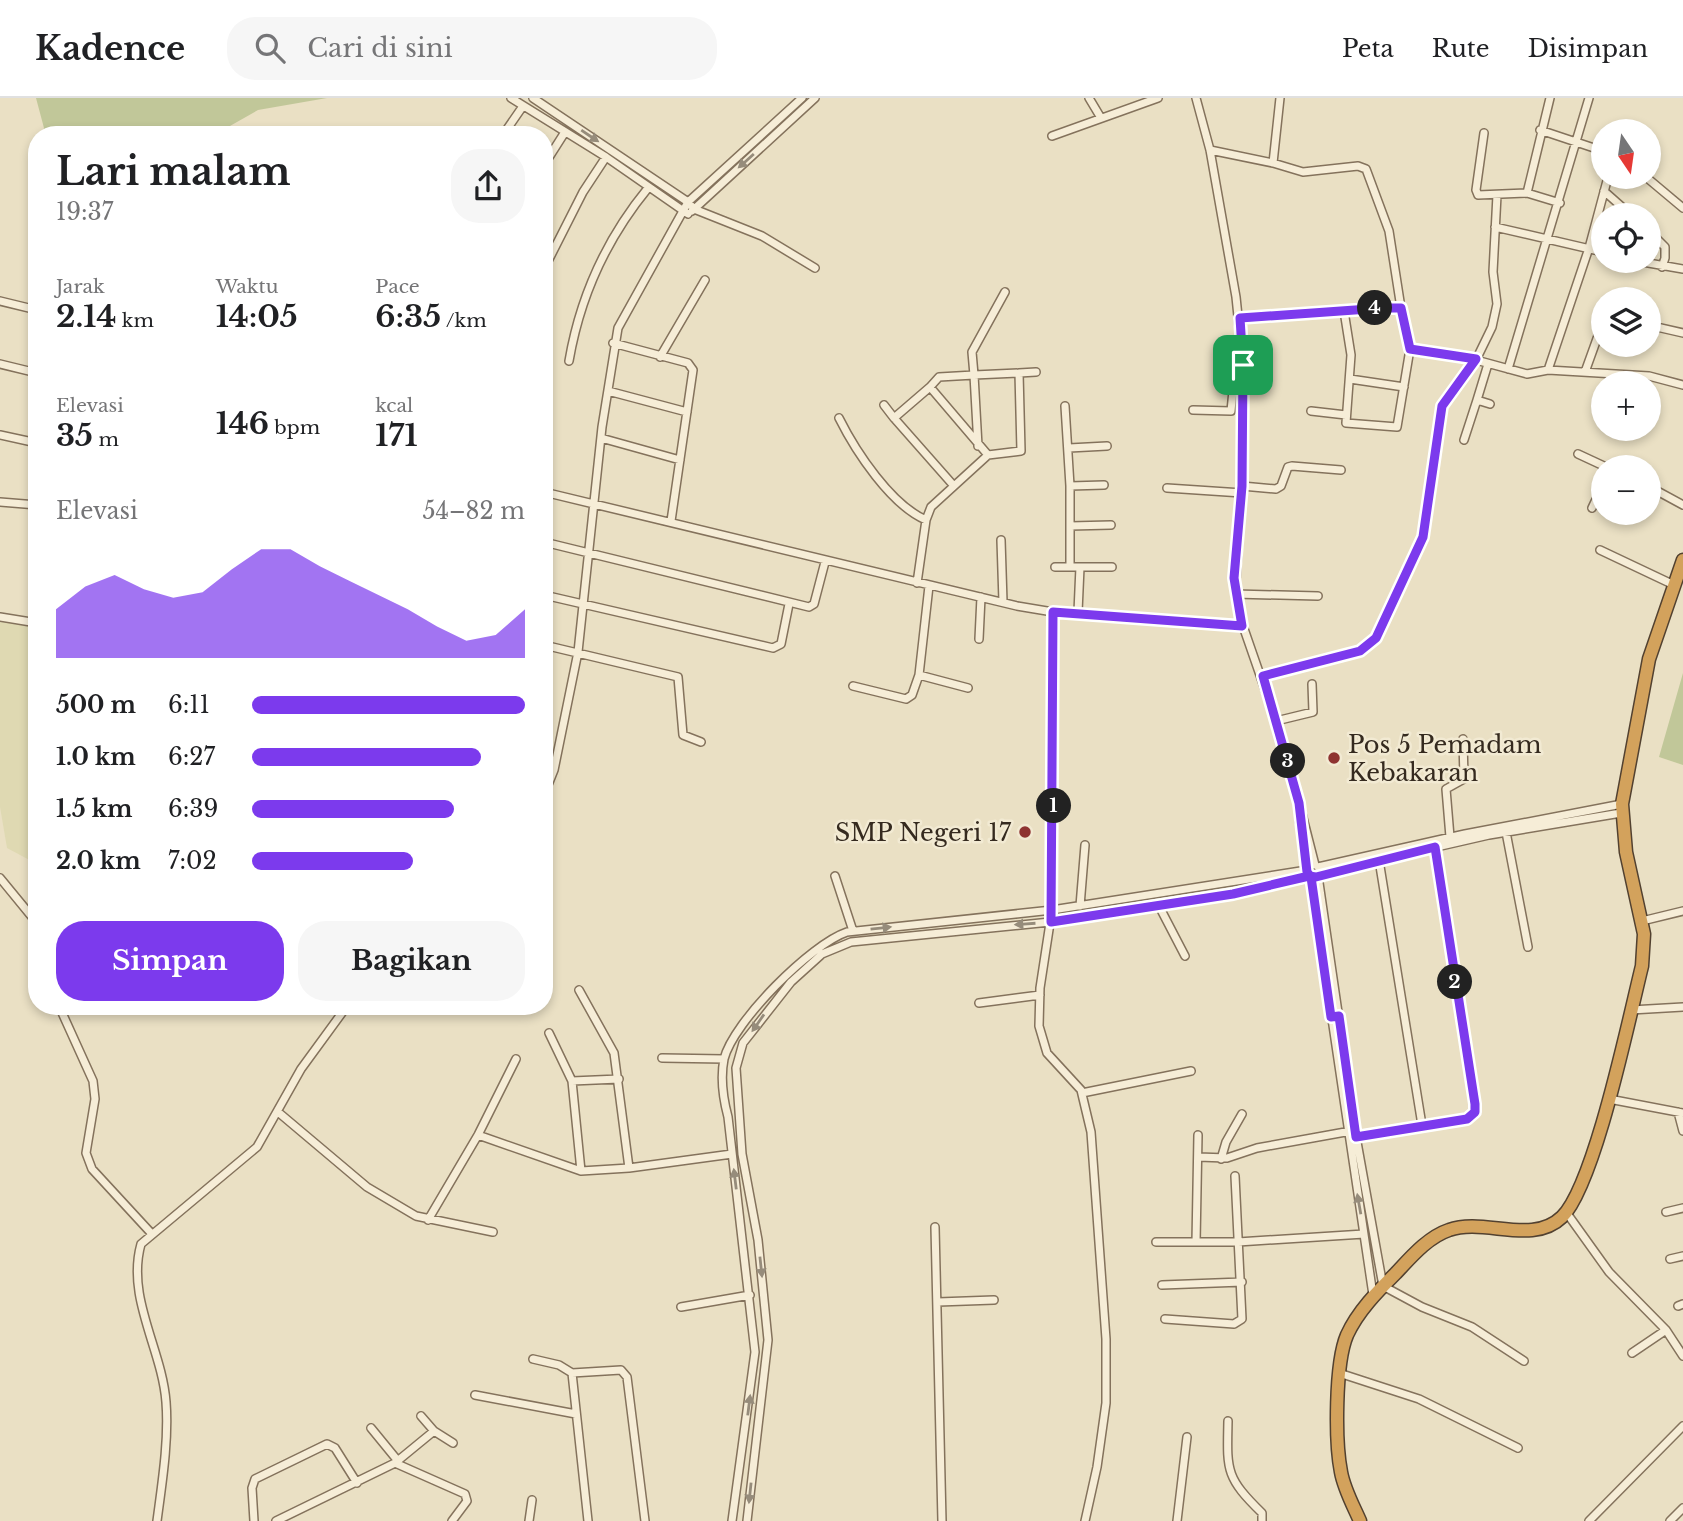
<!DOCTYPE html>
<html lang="id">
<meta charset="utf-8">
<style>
body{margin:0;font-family:"Libre Baskerville",serif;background:#f6f6f6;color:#202124;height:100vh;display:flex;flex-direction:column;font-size:26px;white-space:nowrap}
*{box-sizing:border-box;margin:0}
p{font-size:23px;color:#757577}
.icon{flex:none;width:38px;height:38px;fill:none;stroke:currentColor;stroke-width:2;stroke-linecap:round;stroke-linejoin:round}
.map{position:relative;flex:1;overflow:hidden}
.details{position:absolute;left:28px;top:28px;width:525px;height:889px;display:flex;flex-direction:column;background:#fff;border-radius:28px;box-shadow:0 4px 10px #0003}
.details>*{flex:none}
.needle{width:46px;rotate:167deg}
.controls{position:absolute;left:1591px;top:21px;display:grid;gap:14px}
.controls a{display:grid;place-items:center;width:70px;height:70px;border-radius:50%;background:#fff;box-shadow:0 4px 10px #0003;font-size:35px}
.pin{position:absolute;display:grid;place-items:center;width:60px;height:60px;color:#fff;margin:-30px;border-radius:14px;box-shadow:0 4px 10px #0006}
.km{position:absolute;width:35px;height:35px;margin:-18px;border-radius:50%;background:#222;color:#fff;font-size:19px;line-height:35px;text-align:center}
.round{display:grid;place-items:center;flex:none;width:74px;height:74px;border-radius:28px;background:#f6f6f6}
.overview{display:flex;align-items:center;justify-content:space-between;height:119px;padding:0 28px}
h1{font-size:38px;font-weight:700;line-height:52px}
.metrics{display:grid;grid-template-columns:repeat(3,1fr);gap:10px;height:119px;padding:7px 28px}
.metrics div{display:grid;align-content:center}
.metrics b{font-size:30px;font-weight:700}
.metrics small{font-size:19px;font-weight:400}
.metrics p{font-size:19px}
.chart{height:196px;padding:14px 28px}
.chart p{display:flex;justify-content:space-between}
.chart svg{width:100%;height:126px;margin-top:7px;fill:#7c3aed;opacity:.7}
.button{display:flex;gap:14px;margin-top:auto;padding:14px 28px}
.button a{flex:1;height:80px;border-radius:28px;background:#7c3aed;color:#fff;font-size:28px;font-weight:700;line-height:80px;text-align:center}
.button a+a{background:#f6f6f6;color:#202124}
ul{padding:0 28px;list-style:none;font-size:23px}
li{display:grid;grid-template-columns:112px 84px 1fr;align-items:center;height:52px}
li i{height:18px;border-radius:9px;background:#7c3aed}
header{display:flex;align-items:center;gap:42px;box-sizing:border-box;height:98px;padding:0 35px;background:#fff;border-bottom:2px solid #e0e0e0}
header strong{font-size:33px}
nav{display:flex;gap:38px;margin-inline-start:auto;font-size:24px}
.search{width:490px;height:63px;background:#f6f6f6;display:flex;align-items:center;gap:18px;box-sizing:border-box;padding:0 24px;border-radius:28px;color:#757577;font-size:26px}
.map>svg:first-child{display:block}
.farmland{fill:#dfd9b2}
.green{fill:#c1c799}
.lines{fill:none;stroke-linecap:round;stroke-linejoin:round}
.street-casing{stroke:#84725c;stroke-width:10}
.highway-casing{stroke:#524130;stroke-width:15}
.street{stroke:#f6edd7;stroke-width:7}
.highway{stroke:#d3a25c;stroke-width:12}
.oneway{fill:#968c7b}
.route-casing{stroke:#fff;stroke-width:14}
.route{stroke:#7c3aed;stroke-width:9}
.poi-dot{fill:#8e3331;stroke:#f2ead3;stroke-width:2.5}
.labels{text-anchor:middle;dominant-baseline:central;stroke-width:5;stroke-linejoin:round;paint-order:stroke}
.poi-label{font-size:24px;fill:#352a1f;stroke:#f2ead3;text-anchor:start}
</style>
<header>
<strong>Kadence</strong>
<div class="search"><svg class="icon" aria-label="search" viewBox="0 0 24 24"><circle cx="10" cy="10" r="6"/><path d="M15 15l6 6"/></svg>Cari di sini</div>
<nav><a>Peta</a><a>Rute</a><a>Disimpan</a></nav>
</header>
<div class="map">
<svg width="1683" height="1423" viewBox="0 0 1683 1423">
<rect width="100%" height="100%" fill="#eae0c4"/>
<path class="farmland" d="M0,518l37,8v240l-30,-16 -7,-41z"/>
<path class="green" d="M36,0h291l-69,12 -44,25h-172l2,-7z
M1683,575v92l-24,-8z"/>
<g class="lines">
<defs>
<path id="street" d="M511,0l95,59 82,57
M533,0l155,104 6,7 68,27 53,32
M1089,0l12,20
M1196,0l14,52 26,147 7,68 -1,121 -7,108 8,32 33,95 23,82v16l10,48
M1540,32l63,21
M1484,35l-8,57 2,5 49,-2 33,10
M503,37l20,-29
M1052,38l106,-38
M1210,52l63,13 7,-65
M1273,65l30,9 55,-6 8,3 23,62 12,77
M544,67l21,-33
M1646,79l37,31
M1604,93l27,24
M1527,95l23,-95
M692,113l123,-113
M1495,129l108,25
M1648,132l17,17v11l-3,9
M1637,163l46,8
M544,171l39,-77 23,-35
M0,203l37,9
M1344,213l7,44 -5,68 51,4 13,-78
M1240,220l161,-10 9,41 66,11 51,14 21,-4 101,6 34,9
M1648,227l35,8
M613,245l75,20 5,7 -22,151
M660,259l45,-77
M569,263c11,-64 38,-123 79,-173
M0,266l37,9
M1488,266l-11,36 13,4
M1508,271l81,-271
M1548,272l41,-122 19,-71
M1585,274l18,-50
M1019,275l17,-1
M1350,281l54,8
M930,289l9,-10 35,-2 -2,-23 33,-60
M608,293l79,21
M884,307l10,13
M1065,308l5,80v81
M1193,312l38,1 4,-41 8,-5
M1311,313l35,4
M839,320c17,34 52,87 87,102
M0,337l37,8
M601,340l79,22
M1464,342l13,-40
M1069,350l38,-2
M1578,356l28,13
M954,388l-60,-68 36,-31 58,68
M1070,388l34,-1
M1242,388l34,3 5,-3 7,-19 4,-1 49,4
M1648,388l35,19
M1167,390l75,5
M544,394l473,114 36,6 190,14
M0,404l37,3
M1592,410l11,-23
M1070,428l41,-1
M1001,442l2,62
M544,444l265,65 5,-3 11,-42
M1600,452l74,35
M1055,469h57
M917,485l9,-63 5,-13 57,-52 33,-4 -2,-78 -45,2 4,71
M1235,496l83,2
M544,497l229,53 8,-4 8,-40
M1053,514l-1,298 -12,78 -1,38 8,27 34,37 10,42 15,207v64l-9,64 -12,54
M1078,514l2,-45
M0,519l31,5 6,-11
M979,541l2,-42
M544,547l134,32 5,58 18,7
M919,577l49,13
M1263,578l97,-25 15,-13 48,-101 19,-131 34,-46 16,-33 5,-23 -4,-32 4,-77
M853,588l53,13 6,-4 7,-20 10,-89
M1276,623l37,-9 -1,-28
M544,697l10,-25 24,-118 24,-225 16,-99 70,-126 114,-104
M1301,712l14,55
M1506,734l22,115
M1450,739l-4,-48 18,-10 -1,-40
M1379,762l43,265
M1318,769l147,-33 157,-30
M1319,776l170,-39 132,-22
M835,778l18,55
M1318,778l39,266 26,144 39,21 50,20 52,34
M1311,779l62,418
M0,780l37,45
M1080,808l5,-61
M1159,808l26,50
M1642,823l41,-10
M579,892l35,63 15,115
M979,905l61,-8
M59,908l34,75 2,18 -9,54 6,16 59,64
M1631,912l52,-3
M549,935l23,48 9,90
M662,960l62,1
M572,983l47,-2
M1082,995l109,-22
M1609,1001l74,14
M278,1014l89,75 49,29 77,16
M1678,1014l5,19
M478,1037l103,36 48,-3 103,-14
M1356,1039l111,-18 8,-7 -40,-265
M1198,1059l29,1 30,-10 94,-17
M1221,1061l5,-17 16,-28
M1566,1114l43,60 57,58 17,26
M1666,1114l17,-4
M428,1122l50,-85 38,-76
M935,1129l7,294
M1156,1144h82l126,-8
M1196,1144l2,-107
M1670,1161l13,-3
M1162,1187l80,-3
M938,1204l56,-2
M1678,1208l5,-2
M681,1209l69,-12
M1165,1221l69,5 8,-5 -7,-143
M1632,1255l34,-23
M533,1261l26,6 13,8 16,148
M572,1275l49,-3 6,7 18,144
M1339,1275l80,26 99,49
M475,1297l101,19
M421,1318l13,15 19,12
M1228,1323c-1,49 -3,56 34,92v8
M371,1330l27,33
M434,1333l-39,32 70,31 2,7 -15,20
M157,1423c5,-38 12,-81 9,-119 -4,-53 -40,-104 -25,-158l116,-97 44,-78 46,-63
M254,1423l-2,-33 3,-9 72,-35 8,4 22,35
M276,1423l119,-58
M529,1423l3,-21
M732,1423l23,-169 -27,-235c-5,-19 -8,-38 -4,-58 9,-37 87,-115 123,-127l205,-22 255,-40
M747,1423l21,-181 -10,-100 -16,-86 -6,-86 7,-25 48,-61 31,-28 29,-12 199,-20 183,-28 76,-18
M1177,1423l10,-84
M1589,1423l94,-95
M1670,1423l13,-13"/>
<path id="highway" d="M1360,1423c-7,-16 -16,-32 -19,-49 -6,-30 -6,-109 6,-137 11,-24 30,-43 49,-62 15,-16 32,-36 53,-43 35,-13 83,16 113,-13 33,-33 67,-199 80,-251l2,-32 -18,-82 -4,-48 27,-145 34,-99"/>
</defs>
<use href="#street" class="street-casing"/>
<use href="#highway" class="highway-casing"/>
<use href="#street" class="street"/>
<use href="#highway" class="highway"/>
</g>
<defs><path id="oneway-solid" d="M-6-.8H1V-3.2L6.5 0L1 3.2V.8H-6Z" transform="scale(1.75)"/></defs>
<g class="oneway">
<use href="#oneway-solid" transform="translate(590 38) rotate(34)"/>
<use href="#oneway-solid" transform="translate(746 63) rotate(138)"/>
<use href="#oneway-solid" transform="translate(1025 826) rotate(176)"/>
<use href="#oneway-solid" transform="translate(881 830) rotate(-6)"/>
<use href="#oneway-solid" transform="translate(758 925) rotate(125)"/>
<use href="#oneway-solid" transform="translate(735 1081) rotate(-97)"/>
<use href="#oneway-solid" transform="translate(1359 1106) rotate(-100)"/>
<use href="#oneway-solid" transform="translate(761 1169) rotate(84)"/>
<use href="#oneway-solid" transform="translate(749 1307) rotate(-83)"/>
<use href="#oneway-solid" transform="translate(750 1395) rotate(96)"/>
</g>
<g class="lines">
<defs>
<path id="route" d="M1243,267l-1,121 -8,92 8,48 -189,-14 -2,310 182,-28 76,-18 7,1 119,-30 40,257v8l-8,7 -111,18 -17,-121 -8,1 -20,-140 -4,-5 -8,-69 -36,-127 97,-25 16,-13 47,-101 19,-131 34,-47 -66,-10 -9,-41h-18l-143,10 3,47"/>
</defs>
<use href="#route" class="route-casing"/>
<use href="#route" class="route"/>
</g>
<g class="poi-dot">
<circle cx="1334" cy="660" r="7"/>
<circle cx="1025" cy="734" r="7"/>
</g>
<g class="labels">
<g class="poi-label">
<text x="1348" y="646">Pos 5 Pemadam<tspan x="1348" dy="28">Kebakaran</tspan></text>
<text x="1011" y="734" text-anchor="end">SMP Negeri 17</text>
</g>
</g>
</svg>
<div class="controls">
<a><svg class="needle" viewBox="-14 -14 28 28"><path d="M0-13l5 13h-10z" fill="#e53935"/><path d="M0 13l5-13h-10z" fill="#757577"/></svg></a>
<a><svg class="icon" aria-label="locate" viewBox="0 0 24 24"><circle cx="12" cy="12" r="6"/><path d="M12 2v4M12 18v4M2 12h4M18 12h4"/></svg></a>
<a><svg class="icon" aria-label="layers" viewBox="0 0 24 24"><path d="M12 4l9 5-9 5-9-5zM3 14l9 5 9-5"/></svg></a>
<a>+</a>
<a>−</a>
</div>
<div class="pin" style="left:1243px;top:267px;background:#1e9e55"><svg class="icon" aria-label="arrive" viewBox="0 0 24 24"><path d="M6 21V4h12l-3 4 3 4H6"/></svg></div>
<b class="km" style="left:1054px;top:708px">1</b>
<b class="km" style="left:1455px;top:884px">2</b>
<b class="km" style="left:1288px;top:663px">3</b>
<b class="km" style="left:1375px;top:210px">4</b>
<section class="details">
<div class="overview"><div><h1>Lari malam</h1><p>19:37</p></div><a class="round"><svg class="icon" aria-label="share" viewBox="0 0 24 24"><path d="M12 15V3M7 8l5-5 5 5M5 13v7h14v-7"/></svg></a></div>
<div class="metrics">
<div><p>Jarak</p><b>2.14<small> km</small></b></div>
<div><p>Waktu</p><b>14:05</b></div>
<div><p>Pace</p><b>6:35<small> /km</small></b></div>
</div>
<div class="metrics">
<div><p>Elevasi</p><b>35<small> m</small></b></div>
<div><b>146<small> bpm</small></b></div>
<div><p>kcal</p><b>171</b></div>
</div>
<div class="chart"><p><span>Elevasi</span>54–82 m</p>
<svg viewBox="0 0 160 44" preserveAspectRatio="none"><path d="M0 44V27L10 19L20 15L30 20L40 23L50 21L60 13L70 6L80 6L90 12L100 17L110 22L120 27L130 33L140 38L150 36L160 27V44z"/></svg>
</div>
<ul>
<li><b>500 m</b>6:11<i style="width:100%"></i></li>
<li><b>1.0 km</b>6:27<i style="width:84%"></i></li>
<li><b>1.5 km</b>6:39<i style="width:74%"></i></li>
<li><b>2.0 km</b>7:02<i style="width:59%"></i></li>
</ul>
<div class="button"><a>Simpan</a><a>Bagikan</a></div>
</section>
</div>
